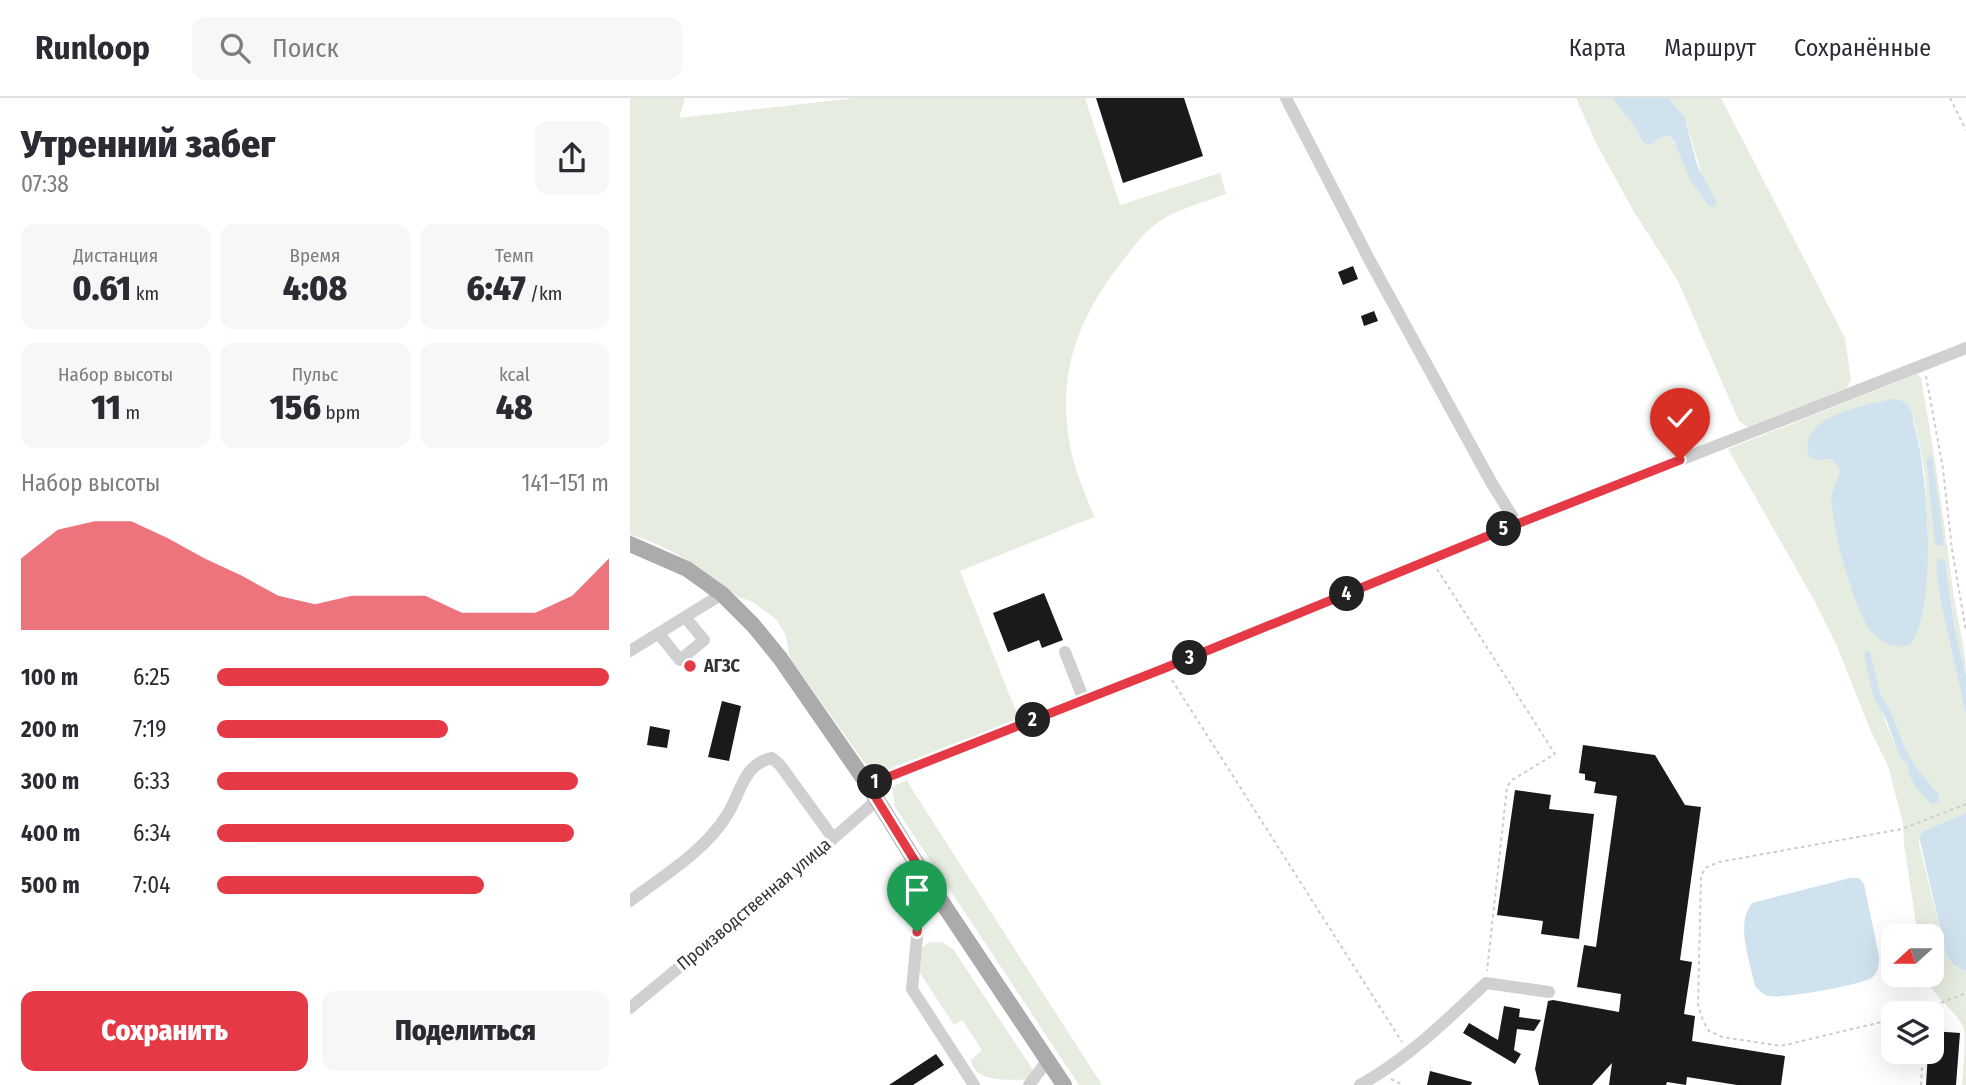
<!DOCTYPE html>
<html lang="ru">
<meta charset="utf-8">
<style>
body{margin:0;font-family:"Fira Sans Condensed",sans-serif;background:#f7f7f7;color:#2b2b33;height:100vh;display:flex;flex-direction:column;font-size:26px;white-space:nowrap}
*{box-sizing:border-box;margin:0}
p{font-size:23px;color:#7c7c81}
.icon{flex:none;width:38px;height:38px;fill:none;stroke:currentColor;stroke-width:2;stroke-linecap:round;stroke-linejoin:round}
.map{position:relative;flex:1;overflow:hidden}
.details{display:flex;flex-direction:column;background:#fff;width:630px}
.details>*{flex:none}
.needle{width:46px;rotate:249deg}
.fabs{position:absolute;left:1251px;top:826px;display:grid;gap:14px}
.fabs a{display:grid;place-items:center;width:63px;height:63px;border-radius:14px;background:#fff;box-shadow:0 7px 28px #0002;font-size:35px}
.pin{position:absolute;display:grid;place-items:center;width:60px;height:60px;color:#fff;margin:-72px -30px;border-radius:50% 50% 50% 0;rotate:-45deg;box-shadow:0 0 7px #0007}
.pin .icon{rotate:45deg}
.km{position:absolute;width:35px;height:35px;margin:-18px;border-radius:50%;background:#222;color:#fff;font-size:19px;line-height:35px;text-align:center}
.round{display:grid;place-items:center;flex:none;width:74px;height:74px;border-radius:14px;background:#f7f7f7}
.summary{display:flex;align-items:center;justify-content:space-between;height:119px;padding:0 21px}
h1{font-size:38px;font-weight:800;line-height:52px}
.figures{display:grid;grid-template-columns:repeat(3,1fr);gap:10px;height:119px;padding:7px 21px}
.figures div{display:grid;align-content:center;border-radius:14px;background:#f7f7f7;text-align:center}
.figures b{font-size:35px;font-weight:800}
.figures small{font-size:19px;font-weight:400}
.figures p{font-size:19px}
.chart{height:196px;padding:14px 21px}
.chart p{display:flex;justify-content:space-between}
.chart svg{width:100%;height:126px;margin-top:7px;fill:#e63946;opacity:.7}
.button{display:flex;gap:14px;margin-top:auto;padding:14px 21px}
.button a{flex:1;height:80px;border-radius:14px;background:#e63946;color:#fff;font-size:28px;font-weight:800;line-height:80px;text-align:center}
.button a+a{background:#f7f7f7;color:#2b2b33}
ul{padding:0 21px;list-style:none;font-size:23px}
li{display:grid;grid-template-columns:112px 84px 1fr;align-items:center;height:52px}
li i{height:18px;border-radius:9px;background:#e63946}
header{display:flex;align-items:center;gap:42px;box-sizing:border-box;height:98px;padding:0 35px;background:#fff;border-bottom:2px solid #e1e1e2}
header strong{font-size:33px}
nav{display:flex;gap:38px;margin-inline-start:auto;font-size:24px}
.search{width:490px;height:63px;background:#f7f7f7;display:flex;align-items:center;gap:18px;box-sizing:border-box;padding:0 24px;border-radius:14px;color:#7c7c81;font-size:26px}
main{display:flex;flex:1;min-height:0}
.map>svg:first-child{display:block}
.green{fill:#e6ecdf;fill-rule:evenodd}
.water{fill:#cfe2ee}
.building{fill:#1a1a1a}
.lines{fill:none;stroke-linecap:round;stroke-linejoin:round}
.path{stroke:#cdcdcd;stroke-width:2;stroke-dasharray:3.5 3.5;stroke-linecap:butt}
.minor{stroke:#d0d0d0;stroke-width:12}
.major{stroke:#ababab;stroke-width:16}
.route-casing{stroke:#fff;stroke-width:14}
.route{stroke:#e63946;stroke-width:9}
.poi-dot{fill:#e63946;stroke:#fff;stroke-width:2.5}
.labels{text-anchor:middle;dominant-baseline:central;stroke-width:7;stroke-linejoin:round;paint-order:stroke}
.poi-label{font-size:18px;font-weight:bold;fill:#333;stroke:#fff;text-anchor:start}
.street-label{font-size:18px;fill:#333;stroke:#fff}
</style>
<header>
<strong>Runloop</strong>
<div class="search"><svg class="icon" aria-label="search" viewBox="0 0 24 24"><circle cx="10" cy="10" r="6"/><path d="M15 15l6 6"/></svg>Поиск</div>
<nav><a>Карта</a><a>Маршрут</a><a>Сохранённые</a></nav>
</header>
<main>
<section class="details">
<div class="summary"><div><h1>Утренний забег</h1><p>07:38</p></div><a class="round"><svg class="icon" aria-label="share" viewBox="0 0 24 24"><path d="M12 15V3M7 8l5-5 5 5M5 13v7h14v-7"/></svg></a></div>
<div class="figures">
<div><p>Дистанция</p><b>0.61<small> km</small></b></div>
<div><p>Время</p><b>4:08</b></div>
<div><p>Темп</p><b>6:47<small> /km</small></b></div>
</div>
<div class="figures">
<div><p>Набор высоты</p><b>11<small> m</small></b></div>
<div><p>Пульс</p><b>156<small> bpm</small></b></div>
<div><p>kcal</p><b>48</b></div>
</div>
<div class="chart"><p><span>Набор высоты</span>141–151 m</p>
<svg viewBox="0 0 160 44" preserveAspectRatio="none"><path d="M0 44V19L10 9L20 6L30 6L40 12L50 19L60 25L70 32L80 35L90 32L100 32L110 32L120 38L130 38L140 38L150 32L160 19V44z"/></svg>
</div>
<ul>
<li><b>100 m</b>6:25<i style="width:100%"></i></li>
<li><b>200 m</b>7:19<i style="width:59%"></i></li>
<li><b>300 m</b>6:33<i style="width:92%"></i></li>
<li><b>400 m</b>6:34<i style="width:91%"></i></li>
<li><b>500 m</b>7:04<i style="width:68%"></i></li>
</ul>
<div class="button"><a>Сохранить</a><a>Поделиться</a></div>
</section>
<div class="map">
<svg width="1336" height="987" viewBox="0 0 1336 987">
<rect width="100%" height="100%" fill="#fff"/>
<path class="green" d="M0,0h55l-6,20 176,-20h230l35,107 100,-32 6,21c-24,9 -53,16 -73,32 -13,10 -22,25 -32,37 -44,57 -64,110 -51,183 4,24 16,48 24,71l-134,54 59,148 -134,52 -12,-2 -9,-7 -74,-104 -4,-22 -10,-17 -25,-18 -13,-4 -42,-32 -29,-16 -25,-11 -12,-3z
M946,0h37c9,15 23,27 29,43l26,-6c14,14 14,35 26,48l8,-8 -17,-57 -16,-20h52l124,240 6,42 -4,8 -100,39 -8,-6 -61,-140 -45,-71 -36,-65z
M1287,276l4,4c13,71 23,142 32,213 4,30 13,55 13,85l-11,-46 -10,-70 -9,9 5,34 25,113v97l-43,18 -4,6v7l27,109 11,15 9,3v114h-4c1,-14 4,-43 2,-56 -8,-21 -33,-32 -38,-54h6v-39h-14l-14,-92 -1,-21 -15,-57 -18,-37 -33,-83 -23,-46 -86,-151zM1281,311l8,32 6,35 3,60 -77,53c-5,-19 -24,-82 -19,-97 1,-6 6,-12 8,-20l-4,-9 -10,-5zM1297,368l17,77 -10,-6zM1246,583l5,15 9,13 15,39 11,19 23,28 -39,-39 -14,-32z
M277,682l8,14 187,291h-23l-184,-278 -3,-20z
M300,844h12l11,7 80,121 -4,8 -5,2c-19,-1 -49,3 -53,-20l11,-10 -20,-30 -8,5 -36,-55 1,-20z"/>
<path class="water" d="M983,0h56l16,20 12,47 19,36 -1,6 -6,-1 -20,-28 -15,-37 -6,-6 -9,3 -10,7 -7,-4c-6,-16 -20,-28 -29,-43z
M1261,301c8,0 14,2 19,9 3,5 3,14 5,20 13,45 23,181 -5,217 -16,3 -29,-2 -39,-14 -18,-22 -40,-106 -40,-134 1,-9 7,-17 9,-26 -11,-21 -17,-6 -31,-14 -12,-42 53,-50 82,-58z
M1302,358l12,87 -3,3 -5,-1 -2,-8 -7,-71 -1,-7z
M1311,460l4,2 10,70 11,46v40l-25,-113 -5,-34 2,-9z
M1236,552l4,3 11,43 9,13 15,39 11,19 23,28v7l-7,2c-12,-11 -24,-24 -24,-40l-8,-7 -16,-43 -10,-16 -10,-42z
M1336,715v158c-10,-3 -16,-8 -20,-18l-27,-116 4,-6z
M1220,780h9l5,6 15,72c0,8 0,15 -6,21 -10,8 -91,22 -104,19 -6,-1 -10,-6 -14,-10 -5,-24 -20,-62 -3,-83z"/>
<path class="building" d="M466,0h88l19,58 -80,27z
M723,168l5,13 -15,6 -5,-13z
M744,213l4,10 -14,5 -3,-10z
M414,495l19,47 -21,8 -3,-8 -31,12 -15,-39z
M92,603l19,5 -12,55 -21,-4z
M20,628l20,4 -3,18 -20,-3z
M953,647l72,10 30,50 16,2 -21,153 12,2 -8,52 11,2 -3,25 93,15 -4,29h-44l-50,-8 -1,8 -19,-3 -1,3h-57l3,-22 -20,22h-53l-4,-16 13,-68 5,-1 66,12 2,-18 -44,-7 7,-42 12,2 21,-151 -23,-3 2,-11 -11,-2v-6l-6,-1z
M885,692l36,5 -2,14 45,5 -15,125 -38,-5 2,-13 -46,-6z
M874,908l16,3 -1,8 22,3 -7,11 -17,-2 -3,21 7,4 -6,10 -52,-31 6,-10 29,17z
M1302,933l28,2 -4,52h-30l2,-33h4z
M306,956l8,11 -31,20h-24z
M800,973l42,11 -1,3h-44z"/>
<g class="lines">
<path class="path" d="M1320,0l16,32
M1296,278l17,93 9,80 14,82
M807,471l118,185 -43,26 -5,7 -20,184
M542,582l230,362
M1285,915l51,-20
M1264,921l-113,27 -59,-9 -13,-6 -6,-10 -5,-17 3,-127 4,-9 14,-6 183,-33 64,-25
M761,981l12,6
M1291,987l2,-33"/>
<path class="minor" d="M656,0l84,163 121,221 26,42
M29,536l21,26 24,-20 -19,-23
M0,553l92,-57
M435,554l19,48
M238,687l297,-116 352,-145 449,-176
M293,776l-11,115 62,96
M0,803c33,-25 75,-50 97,-86 14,-22 16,-51 45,-57l8,7 53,73
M0,910l181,-150 66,-58
M399,987l18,-24
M730,987c47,-26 87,-65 126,-102l63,9"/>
<path class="major" d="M0,446l57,25 35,25 31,31 27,33 88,127 55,89 141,211"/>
</g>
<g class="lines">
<defs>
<path id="route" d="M287,834l6,-58 -55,-89 297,-117 352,-144 163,-64"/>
</defs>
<use href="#route" class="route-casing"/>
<use href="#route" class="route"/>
</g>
<circle class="poi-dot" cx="60" cy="568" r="7"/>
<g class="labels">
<g class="poi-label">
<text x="74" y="568">АГЗС</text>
</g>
<g class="street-label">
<text transform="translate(124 806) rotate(-40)">Производственная улица</text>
</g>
</g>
</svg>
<div class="fabs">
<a><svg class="needle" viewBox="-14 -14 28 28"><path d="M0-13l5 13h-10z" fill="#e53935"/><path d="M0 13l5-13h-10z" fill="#7c7c81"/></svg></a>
<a><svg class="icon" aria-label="layers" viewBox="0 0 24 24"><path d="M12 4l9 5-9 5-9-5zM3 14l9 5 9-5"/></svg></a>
</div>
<div class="pin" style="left:287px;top:834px;background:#1e9e55"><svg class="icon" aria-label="arrive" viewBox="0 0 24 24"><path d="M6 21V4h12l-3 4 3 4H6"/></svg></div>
<div class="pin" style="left:1050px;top:362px;background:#d93025"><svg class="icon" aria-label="check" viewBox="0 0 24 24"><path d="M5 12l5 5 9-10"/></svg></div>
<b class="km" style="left:245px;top:684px">1</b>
<b class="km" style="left:403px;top:622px">2</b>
<b class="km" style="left:560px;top:560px">3</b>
<b class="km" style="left:717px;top:496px">4</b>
<b class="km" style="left:874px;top:431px">5</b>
</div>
</main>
